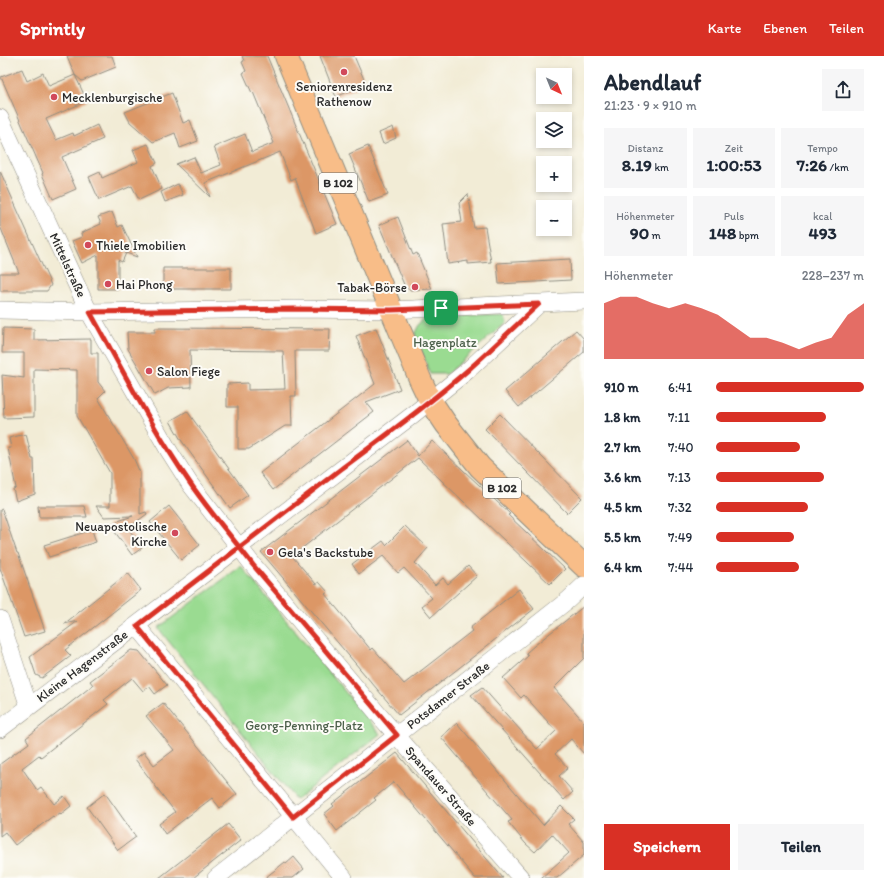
<!DOCTYPE html>
<html lang="de">
<meta charset="utf-8">
<style>
body{margin:0;font-family:Itim,sans-serif;background:#f6f6f7;color:#1f2937;height:100vh;display:flex;flex-direction:column;font-size:15px;white-space:nowrap}
*{box-sizing:border-box;margin:0}
p{font-size:13px;color:#747a83}
.icon{flex:none;width:22px;height:22px;fill:none;stroke:currentColor;stroke-width:2;stroke-linecap:round;stroke-linejoin:round}
.map{position:relative;flex:1;overflow:hidden}
.drawer{display:flex;flex-direction:column;background:#fff;width:300px}
.drawer>*{flex:none}
.needle{width:26px;rotate:137deg}
.tools{position:absolute;left:536px;top:12px;display:grid;gap:8px}
.tools a{display:grid;place-items:center;width:36px;height:36px;border-radius:0px;background:#fff;box-shadow:0 2px 6px #0003;font-size:20px}
.pin{position:absolute;display:grid;place-items:center;width:34px;height:34px;color:#fff;margin:-17px;border-radius:8px;box-shadow:0 2px 6px #0006}
.round{display:grid;place-items:center;flex:none;width:42px;height:42px;border-radius:0px;background:#f6f6f7}
.overview{display:flex;align-items:center;justify-content:space-between;height:68px;padding:0 20px}
h1{font-size:22px;font-weight:800;line-height:30px}
.figures{display:grid;grid-template-columns:repeat(3,1fr);gap:6px;height:68px;padding:4px 20px}
.figures div{display:grid;align-content:center;border-radius:0px;background:#f6f6f7;text-align:center}
.figures b{font-size:17px;font-weight:800}
.figures small{font-size:11px;font-weight:400}
.figures p{font-size:11px}
.chart{height:112px;padding:8px 20px}
.chart p{display:flex;justify-content:space-between}
.chart svg{width:100%;height:72px;margin-top:4px;fill:#d93025;opacity:.7}
.action{display:flex;gap:8px;margin-top:auto;padding:8px 20px}
.action a{flex:1;height:46px;border-radius:0px;background:#d93025;color:#fff;font-size:16px;font-weight:800;line-height:46px;text-align:center}
.action a+a{background:#f6f6f7;color:#1f2937}
ul{padding:0 20px;list-style:none;font-size:13px}
li{display:grid;grid-template-columns:64px 48px 1fr;align-items:center;height:30px}
li i{height:10px;border-radius:5px;background:#d93025}
header{display:flex;align-items:center;gap:24px;box-sizing:border-box;height:56px;padding:0 20px;background:#d93025;color:#fff}
header strong{font-size:19px}
nav{display:flex;gap:22px;margin-inline-start:auto;font-size:14px}
main{display:flex;flex:1;min-height:0}
.map>svg:first-child{display:block}
.green{fill:#9adb91;stroke:#62835e}
.building{fill:#dc9766}
.lines{fill:none;stroke-linecap:round;stroke-linejoin:round}
.minor-casing{stroke:#8e8c80;stroke-width:18}
.primary-casing{stroke:#8e8c80;stroke-width:24}
.minor{stroke:#fff;stroke-width:17}
.primary{stroke:#f8bd88;stroke-width:22}
.route-casing{stroke:#fff;stroke-width:8}
.route{stroke:#d93025;stroke-width:5}
.poi-dot{fill:#d1495b;stroke:#fdfcf7;stroke-width:1.5}
.labels{text-anchor:middle;dominant-baseline:central;stroke-width:4;stroke-linejoin:round;paint-order:stroke}
.shield{fill:#fdfcf7;stroke:#6a6a68;stroke-width:1}
.shield-label{font-size:12px;font-weight:bold;fill:#2b2b2b}
.poi-label{font-size:13px;fill:#2b2b2b;stroke:#fdfcf7;text-anchor:start}
.street-label{font-size:13px;fill:#2b2b2b;stroke:#fdfcf7}
.park-label{font-size:13px;fill:#4c604a;stroke:#fdfcf7}
</style>
<header>
<strong>Sprintly</strong>
<nav><a>Karte</a><a>Ebenen</a><a>Teilen</a></nav>
</header>
<main>
<div class="map">
<svg width="584" height="822" viewBox="0 0 584 822">
<rect width="100%" height="100%" fill="#fdfcf7"/>
<filter id="ink" filterUnits="userSpaceOnUse"><feTurbulence type="fractalNoise" baseFrequency=".025" numOctaves="2"/><feDisplacementMap in="SourceGraphic" scale="8" xChannelSelector="R" yChannelSelector="G"/><feConvolveMatrix kernelMatrix="1 2 1 2 8 2 1 2 1" color-interpolation-filters="sRGB"/></filter>
<filter id="wash" filterUnits="userSpaceOnUse"><feTurbulence type="fractalNoise" baseFrequency=".012" numOctaves="4" result="noise"/><feDisplacementMap in="SourceGraphic" scale="16" xChannelSelector="R" yChannelSelector="G"/><feGaussianBlur stdDeviation="0.9" result="paint"/><feColorMatrix in="noise" values="0 0 0 0 0 0 0 0 0 0 0 0 0 0 0 0 0 1.4 0 .05"/><feComposite in="paint" operator="in"/></filter>
<g filter="url(#wash)">
<rect width="100%" height="100%" fill="#f2ecd6"/>
<path class="green" d="M503,258l2,9 -58,51h-17l-15,-40 5,-9 9,-8z
M241,510l139,168 -84,66 -138,-172z"/>
<g id="blocks">
<path class="building" d="M67,0h45l4,11 -34,14 -7,-6z
M242,0h25l70,168 -21,9 -21,-55 -4,2 -11,-28 -75,31 5,14 -34,-33 18,-7 7,16 20,-8 -7,-18 31,-13 7,18 22,-9 -21,-51 -1,1 -9,-20 3,-2 -4,-9 2,-1z
M320,0h34l12,28 -30,13z
M22,13l5,12 16,-8 6,13 26,-11 12,26 -41,18 10,21 17,-7 1,3 23,-11 6,14 -41,18 14,32 -23,10 -11,-25 1,-1 -42,-96z
M172,37l11,30 7,-3 8,21 -18,7 -5,-15 -22,9 -23,-20 -5,-10z
M393,71l3,11 -13,6 -4,-11z
M148,88l9,19 -5,3 10,23 -23,11 -7,-14 -33,14 -10,-23 11,-5 2,6 36,-16 -5,-12z
M368,90l20,49 -19,7 -20,-48z
M0,115l51,114 -4,6h-47v-18h19l-19,-47z
M178,128l5,11 -18,7 -4,-10z
M468,138l6,34 11,-1 6,35 -23,2v-3l-20,3 -5,-40 19,-2 -3,-19z
M112,156l6,15 4,-2 15,32 -11,-4 -4,9 -4,-2v29h-20v-34l-16,8 -10,-22 10,-4 -1,-4 20,-9 -3,-7z
M398,161l15,38 4,-2 15,36 -22,1 -5,-3 -26,-62z
M570,203l1,21 -72,4 -2,-21z
M163,212h68v21h-68z
M3,272l31,1v11l57,-1v14h7v29l7,9 -7,7 36,61 6,14v41l6,-2 1,2 -19,14 14,20 -10,7 -23,-31 24,-8 -29,1 -8,-11h14v-33l-33,-57v-46l-43,-1v48l-30,1 -2,-43 22,3v-25h-22z
M155,272l175,1 -1,22h-34l1,45h-5l1,30h-7l-36,23h-11v-42h-11v-23l21,-1v7l37,-1 -2,-38 -93,-1 1,37 -23,1 -13,7 -27,-46 -1,-17h28z
M376,272l24,61 -34,13 8,10 -101,78 -13,-17 115,-89 -19,-48z
M576,274l8,9v13l-65,55 -14,-16z
M187,355l61,84 -18,13 -49,-68 -11,-19z
M500,358l82,84 -15,15 -82,-84z
M26,378l6,25h2l1,35 -19,7 -3,-12 3,-1 -8,-40h3l-2,-10z
M407,384l11,16 14,-15 78,73 -2,1 57,54 -15,15 -132,-126 -126,98 24,28 3,-2 9,10 -3,2 24,29 22,27 2,-2 31,36 68,-53 -2,-3 49,-39 15,20 -135,106 -138,-163z
M38,450h46l3,11h-48z
M169,450l31,39 -19,15 -31,-38z
M2,453l15,44h1l27,78 -21,6 -24,-69v-58z
M405,470l23,22 -13,15 20,22 8,-7 5,6 20,-18 9,10 -46,41 -9,-11 10,-8 -28,-30 -6,5 -15,-17 -24,18 -7,-10 31,-23 3,4z
M92,474l4,12 -47,15 -5,-12z
M128,517l13,17 -76,60 6,6 -29,22 -6,-3 -6,-18 48,-36 -14,3z
M584,550v52l-30,30 30,34v32l-13,-15 -16,15 13,14 -9,8 14,16 -9,8 -93,-105 11,-8 55,62 19,-18 -32,-36 -3,3 -18,-20 25,-22 -2,-3 9,-8z
M131,594l8,1 28,34 -12,9 -6,-8 -6,5 -11,-13 -28,22 4,4 -67,53 -2,-2 -17,13 15,22 4,-3 13,17 10,-8 7,10 -10,8 -1,-1 -6,4 -1,-1 -38,29 -10,-13 -5,4v-72l29,-21 -3,-5 67,-53 -3,-4z
M163,647l74,91 -17,14 -8,-10 -47,36 -6,-10 16,-12 -40,-53 9,-7 10,13 20,-15 -28,-34z
M457,667l86,102 18,-19 13,13 -6,5 16,18v13l-27,23h-16l28,-25 -17,-19 -17,18 -10,-9 -17,-21 4,-2 -71,-83z
M397,697l106,125h-28l-81,-96 -20,16 2,2 -39,31 -13,-17 10,-8 -2,-2z
M105,737l31,44 -18,13 -31,-43z
M228,768l13,16 -48,38h-34z
M294,801l10,12 -11,9h-28l20,-16 1,2z"/>
</g>
</g>
<g filter="url(#ink)">
<use href="#blocks" fill-opacity="0" stroke="#8e8c80" stroke-width="1"/>
<g class="lines">
<defs>
<path id="minor" d="M0,62l89,194 80,139 21,33 63,81 131,156 137,157
M0,254l89,2 205,-3 97,1 193,-9
M0,563l29,88
M137,570l207,252
M0,673l410,-312 57,-46 72,-67
M216,822l352,-278 16,-15"/>
<path id="primary" d="M286,0l134,323 10,21 16,24 34,43 104,99"/>
</defs>
<use href="#minor" class="minor-casing"/>
<use href="#primary" class="primary-casing"/>
<use href="#minor" class="minor"/>
<use href="#primary" class="primary"/>
</g>
</g>
<g class="lines" filter="url(#ink)">
<defs>
<path id="route" d="M441,252l-50,2 -97,-1 -204,3c32,57 62,116 100,171 19,28 42,54 63,82l144,170 -104,82 -156,-191c68,-53 136,-105 204,-157 43,-32 87,-64 127,-99 24,-21 47,-44 71,-66l-98,4"/>
</defs>
<use href="#route" class="route-casing"/>
<use href="#route" class="route"/>
</g>
<g class="poi-dot">
<circle cx="344" cy="16" r="4"/>
<circle cx="54" cy="41" r="4"/>
<circle cx="88" cy="189" r="4"/>
<circle cx="108" cy="228" r="4"/>
<circle cx="415" cy="231" r="4"/>
<circle cx="149" cy="315" r="4"/>
<circle cx="175" cy="477" r="4"/>
<circle cx="270" cy="496" r="4"/>
</g>
<g class="labels">
<g class="shield">
<rect x="319" y="117" width="38" height="20" rx="3"/>
<rect x="483" y="422" width="38" height="20" rx="3"/>
</g>
<g class="shield-label">
<text x="338" y="127">B 102</text>
<text x="502" y="432">B 102</text>
</g>
<g class="poi-label">
<text x="344" y="30" text-anchor="middle">Seniorenresidenz<tspan x="344" dy="15">Rathenow</tspan></text>
<text x="62" y="41">Mecklenburgische</text>
<text x="96" y="189">Thiele Imobilien</text>
<text x="116" y="228">Hai Phong</text>
<text x="407" y="231" text-anchor="end">Tabak-Börse</text>
<text x="157" y="315">Salon Fiege</text>
<text x="167" y="470" text-anchor="end">Neuapostolische<tspan x="167" dy="15">Kirche</tspan></text>
<text x="278" y="496">Gela's Backstube</text>
</g>
<g class="street-label">
<text transform="translate(68 209) rotate(65)">Mittelstraße</text>
<text transform="translate(82 610) rotate(-37)">Kleine Hagenstraße</text>
<text transform="translate(448 639) rotate(-38)">Potsdamer Straße</text>
<text transform="translate(441 730) rotate(49)">Spandauer Straße</text>
</g>
<g class="park-label">
<text x="445" y="286">Hagenplatz</text>
<text x="304" y="669">Georg-Penning-Platz</text>
</g>
</g>
</svg>
<div class="tools">
<a><svg class="needle" viewBox="-14 -14 28 28"><path d="M0-13l5 13h-10z" fill="#e53935"/><path d="M0 13l5-13h-10z" fill="#747a83"/></svg></a>
<a><svg class="icon" aria-label="layers" viewBox="0 0 24 24"><path d="M12 4l9 5-9 5-9-5zM3 14l9 5 9-5"/></svg></a>
<a>+</a>
<a>−</a>
</div>
<div class="pin" style="left:441px;top:252px;background:#1e9e55"><svg class="icon" aria-label="arrive" viewBox="0 0 24 24"><path d="M6 21V4h12l-3 4 3 4H6"/></svg></div>
</div>
<section class="drawer">
<div class="overview"><div><h1>Abendlauf</h1><p>21:23 · 9 × 910 m</p></div><a class="round"><svg class="icon" aria-label="share" viewBox="0 0 24 24"><path d="M12 15V3M7 8l5-5 5 5M5 13v7h14v-7"/></svg></a></div>
<div class="figures">
<div><p>Distanz</p><b>8.19<small> km</small></b></div>
<div><p>Zeit</p><b>1:00:53</b></div>
<div><p>Tempo</p><b>7:26<small> /km</small></b></div>
</div>
<div class="figures">
<div><p>Höhenmeter</p><b>90<small> m</small></b></div>
<div><p>Puls</p><b>148<small> bpm</small></b></div>
<div><p>kcal</p><b>493</b></div>
</div>
<div class="chart"><p><span>Höhenmeter</span>228–237 m</p>
<svg viewBox="0 0 160 44" preserveAspectRatio="none"><path d="M0 44V10L10 6L20 6L30 10L40 13L50 10L60 13L70 17L80 24L90 31L100 31L110 34L120 38L130 34L140 31L150 17L160 10V44z"/></svg>
</div>
<ul>
<li><b>910 m</b>6:41<i style="width:100%"></i></li>
<li><b>1.8 km</b>7:11<i style="width:74%"></i></li>
<li><b>2.7 km</b>7:40<i style="width:57%"></i></li>
<li><b>3.6 km</b>7:13<i style="width:73%"></i></li>
<li><b>4.5 km</b>7:32<i style="width:62%"></i></li>
<li><b>5.5 km</b>7:49<i style="width:53%"></i></li>
<li><b>6.4 km</b>7:44<i style="width:56%"></i></li>
</ul>
<div class="action"><a>Speichern</a><a>Teilen</a></div>
</section>
</main>
